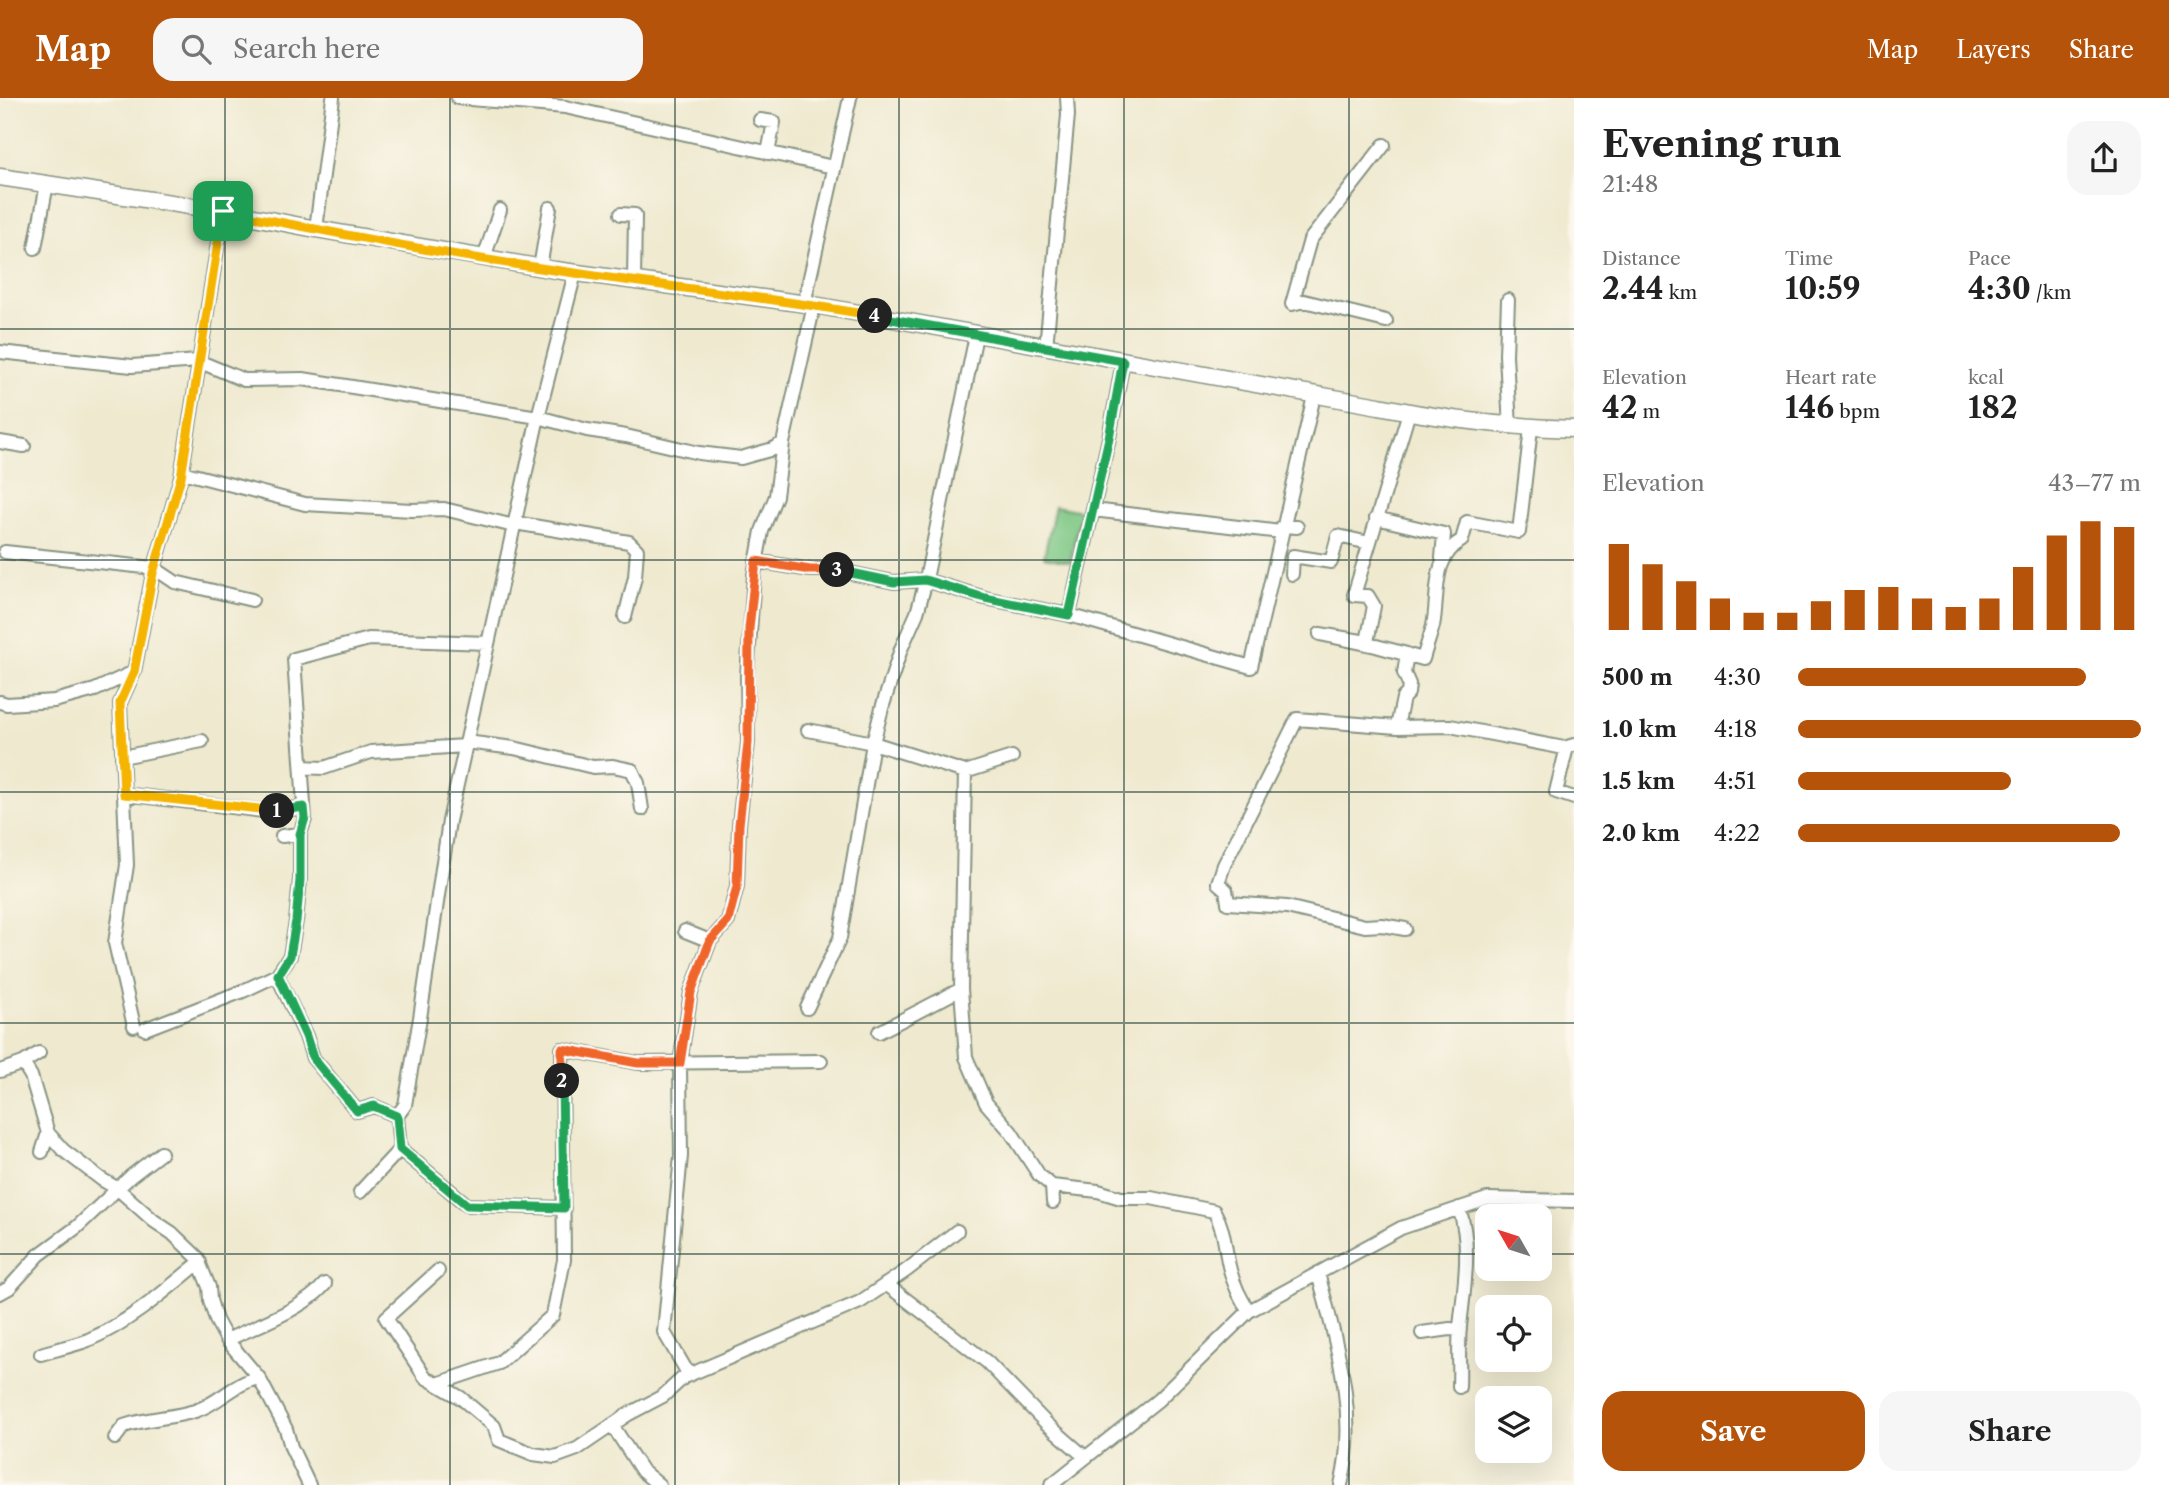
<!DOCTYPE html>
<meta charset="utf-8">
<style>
body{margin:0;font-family:"Libre Caslon Text",serif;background:#f6f6f6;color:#222;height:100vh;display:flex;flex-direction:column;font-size:26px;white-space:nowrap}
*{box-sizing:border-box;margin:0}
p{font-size:23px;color:#767676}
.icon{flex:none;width:38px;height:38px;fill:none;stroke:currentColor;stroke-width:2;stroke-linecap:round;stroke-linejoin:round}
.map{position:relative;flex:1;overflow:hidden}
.sheet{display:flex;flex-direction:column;background:#fff;width:595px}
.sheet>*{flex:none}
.needle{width:46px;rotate:309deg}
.fabs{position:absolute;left:1475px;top:1106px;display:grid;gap:14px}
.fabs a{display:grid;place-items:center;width:77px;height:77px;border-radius:14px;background:#fff;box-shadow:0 7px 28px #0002;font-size:35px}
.pin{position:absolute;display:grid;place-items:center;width:60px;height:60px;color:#fff;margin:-30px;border-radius:14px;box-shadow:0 4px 10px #0006}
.km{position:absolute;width:35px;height:35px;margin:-18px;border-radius:50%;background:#222;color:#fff;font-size:19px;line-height:35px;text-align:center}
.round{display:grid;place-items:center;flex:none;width:74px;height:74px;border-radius:21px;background:#f6f6f6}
.overview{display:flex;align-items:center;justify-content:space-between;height:119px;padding:0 28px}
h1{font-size:38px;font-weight:700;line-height:52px}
.figures{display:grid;grid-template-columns:repeat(3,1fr);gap:10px;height:119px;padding:7px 28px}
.figures div{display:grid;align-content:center}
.figures b{font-size:30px;font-weight:700}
.figures small{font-size:19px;font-weight:400}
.figures p{font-size:19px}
.chart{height:196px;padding:14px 28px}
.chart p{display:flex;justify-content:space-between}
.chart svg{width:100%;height:126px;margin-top:7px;stroke:#b45309;stroke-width:6}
.button{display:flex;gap:14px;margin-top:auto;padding:14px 28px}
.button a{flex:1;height:80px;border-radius:21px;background:#b45309;color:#fff;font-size:28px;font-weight:700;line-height:80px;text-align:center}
.button a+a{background:#f6f6f6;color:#222}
ul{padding:0 28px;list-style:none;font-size:23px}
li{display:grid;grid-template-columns:112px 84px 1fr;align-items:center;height:52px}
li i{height:18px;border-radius:9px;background:#b45309}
header{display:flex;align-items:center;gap:42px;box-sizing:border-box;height:98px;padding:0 35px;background:#b45309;color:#fff}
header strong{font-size:33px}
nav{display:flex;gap:38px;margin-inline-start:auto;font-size:24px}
.search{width:490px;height:63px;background:#f6f6f6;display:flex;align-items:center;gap:18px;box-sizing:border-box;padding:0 24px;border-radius:21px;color:#767676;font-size:26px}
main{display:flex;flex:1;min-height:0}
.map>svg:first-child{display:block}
.green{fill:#7dc784;stroke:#4e825c;stroke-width:2}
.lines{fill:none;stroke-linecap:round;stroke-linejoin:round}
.minor-casing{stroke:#879382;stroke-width:16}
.major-casing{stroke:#879382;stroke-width:19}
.minor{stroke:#fff;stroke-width:12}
.major{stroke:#fff;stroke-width:16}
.split-1-casing{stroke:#fff;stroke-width:14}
.split-2-casing{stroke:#fff;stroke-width:14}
.split-3-casing{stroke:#fff;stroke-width:14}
.split-4-casing{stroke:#fff;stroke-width:14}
.split-5-casing{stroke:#fff;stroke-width:14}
.split-1{stroke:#f5b400;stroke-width:9}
.split-2{stroke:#22a559;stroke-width:9}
.split-3{stroke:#f0652b;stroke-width:9}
.split-4{stroke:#22a559;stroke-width:9}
.split-5{stroke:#f5b400;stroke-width:9}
.grid{fill:none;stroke:#1f3d34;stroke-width:2;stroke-opacity:0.55}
</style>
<header>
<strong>Map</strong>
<div class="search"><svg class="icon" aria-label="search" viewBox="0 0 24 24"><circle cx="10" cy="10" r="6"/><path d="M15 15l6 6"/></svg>Search here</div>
<nav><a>Map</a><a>Layers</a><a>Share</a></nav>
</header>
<main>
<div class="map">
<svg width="1574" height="1387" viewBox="0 0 1574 1387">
<rect width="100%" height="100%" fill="#fbf7ec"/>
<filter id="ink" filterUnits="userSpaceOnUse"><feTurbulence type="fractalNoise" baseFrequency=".0143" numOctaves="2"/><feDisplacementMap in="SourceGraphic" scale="14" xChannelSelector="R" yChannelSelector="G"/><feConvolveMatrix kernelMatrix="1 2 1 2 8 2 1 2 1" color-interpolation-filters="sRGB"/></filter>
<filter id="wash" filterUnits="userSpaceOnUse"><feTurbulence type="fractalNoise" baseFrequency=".00686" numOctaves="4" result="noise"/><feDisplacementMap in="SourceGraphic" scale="28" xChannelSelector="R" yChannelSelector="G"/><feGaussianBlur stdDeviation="1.57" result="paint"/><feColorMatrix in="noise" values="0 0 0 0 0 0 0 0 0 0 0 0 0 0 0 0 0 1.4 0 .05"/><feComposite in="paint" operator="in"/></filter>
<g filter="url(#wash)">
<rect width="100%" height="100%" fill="#efe9cf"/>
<path class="green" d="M1055,408l26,5 -11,51 -26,-5z"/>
</g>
<g filter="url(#ink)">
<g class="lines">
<defs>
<path id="minor" d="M458,0l107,9 268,60
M760,22l14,2 -6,31
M1384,47l-74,95 -18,64 12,-3 82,20
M621,116l14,1 -1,66
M316,131l17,-131
M35,150l12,-64
M484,160l16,-48
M540,170l10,-60
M1508,202l-2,55 4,72
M804,206l46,-206
M1046,249l22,-232 -1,-17
M0,254l132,14 66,-5 46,19 59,-1 235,38 49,13 39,6 73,17 42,5 32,-9 10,-6
M0,344l24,4
M182,374l123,32 107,6 32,-1 70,17
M1093,412l188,22
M1376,420l68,16 -2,24
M515,425l114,19 8,8 -2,27 -10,40
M1283,428l14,1
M5,454l149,16 21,14 77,18
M756,463l54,9h26l58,12 31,-2 60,18 84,17 40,-177 14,-77
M1292,476l1,-18 38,6 7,-26 31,7
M1069,517l182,52 63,-271
M1376,548l-56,-12 47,8 7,-36 -6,-10 -14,-1 55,-183
M0,604l7,2 47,-3 41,-11 39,-18
M1397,629l6,-29 5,-5 1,-9 -5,-11 3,-19 -31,-8 47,13c3,-11 7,-22 10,-33 6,-30 -2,-68 29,-86l5,-18 52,10 12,-104
M808,632l65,13 92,29 -4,217 -82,43
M466,644l48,6 79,19 20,-1 19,4 6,13 4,26
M1567,649l-11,45 18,6
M122,659l80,-16
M302,669l22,1 47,-16 94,-6
M965,674l47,-15
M124,696l148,18 32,-5
M300,736l5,-15 -11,-160 75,-20 119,4
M1405,831l-23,-4 -17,1 -78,-19 -59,-4 -2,-13 -8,-7 6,-18 73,-146 100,8 53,-1 114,22 10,-3
M685,833l25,10
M277,877l13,-19 6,-35 4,-42v-45l-18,2
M961,891l5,68 20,46 25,29 28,43 13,11 46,5 23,7h30l63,13c12,21 10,37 16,59 4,15 10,28 19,41
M807,910l33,-70 33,-195 9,-35 19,-59 16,-36 8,-29 51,-249
M134,928l-19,-83 12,-78 -7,-162 14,-31 19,-99 28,-96 42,-266
M145,931l98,-38 34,-16 29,61 7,22 44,53 17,-5 23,10 8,-11 15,-87 29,-197 89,-404 37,-144
M23,965l8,13 17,57 -6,19
M0,973l23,-8 16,-10
M397,1018l3,33 67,56 97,3
M48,1035l15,17 38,29 17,10 36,32 18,12 25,24 12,30 1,13 6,20 11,20 32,38 27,51 5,18 18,38
M1052,1088l1,16
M360,1094l40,-43
M1459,1110c13,38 5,80 1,119 -2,20 0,40 -1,60
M438,1173l-52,47 39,59 36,21 33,28 5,14 34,14 22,3 22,-8 50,-34 36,-19 21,-19 176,-75 47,-32 50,-39
M1318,1175c18,70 41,140 23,212
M886,1186l101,78 59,61 39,34
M0,1195l9,-5 30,-33 38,-28 54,-51 30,-23
M1422,1235l28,-4 10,1
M227,1242c30,-15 76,-30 98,-56
M41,1256c15,-5 32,-8 47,-14 42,-18 77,-49 112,-78
M689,1277l-25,-43 17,-176 -1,-93 11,-71 19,-51 18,-20 9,-35 2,-61 9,-83 -1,-66 7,-101 8,-44 14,-35 7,-53 31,-138
M437,1286l62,-21 54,-48 11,-55 -2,-211 76,14 183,-2
M612,1327l30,46 17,14
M115,1340l9,-12c23,-8 48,-8 71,-15 23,-7 40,-29 64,-33
M1051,1387l107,-85 91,-89 152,-83 86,-29 87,2"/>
<path id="major" d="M0,79l223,34 93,18 239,41 259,35 565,101c67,14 127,21 195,23"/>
</defs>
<use href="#minor" class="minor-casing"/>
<use href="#major" class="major-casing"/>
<use href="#minor" class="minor"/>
<use href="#major" class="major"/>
</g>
</g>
<g class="lines" filter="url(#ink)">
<defs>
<path id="split-1" d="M223,113l-42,266 -28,96 -19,99 -14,31 4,91 153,17"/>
<path id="split-2" d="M277,713l27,-4 1,11 -5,16v46l-4,41 -6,35 -12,19 28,61 7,22 44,53 17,-5 23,10 3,33 67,56 97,3 -2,-127"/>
<path id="split-3" d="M562,983v-32l76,14h42l11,-71 19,-51 18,-20 9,-35 2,-61 9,-82 1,-114 7,-68 54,9h27"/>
<path id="split-4" d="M837,472l57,12 31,-2 60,18 84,17 40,-177 14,-77 -248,-45"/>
<path id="split-5" d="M223,113c117,23 234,46 352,62 100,15 201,25 300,43"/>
</defs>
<use href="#split-1" class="split-1-casing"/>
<use href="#split-2" class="split-2-casing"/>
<use href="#split-3" class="split-3-casing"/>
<use href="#split-4" class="split-4-casing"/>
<use href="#split-5" class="split-5-casing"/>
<use href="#split-1" class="split-1"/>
<use href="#split-2" class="split-2"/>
<use href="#split-3" class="split-3"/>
<use href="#split-4" class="split-4"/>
<use href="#split-5" class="split-5"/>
</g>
<path class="grid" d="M225,0v1387M450,0v1387M675,0v1387M899,0v1387M1124,0v1387M1349,0v1387M0,231h1574M0,462h1574M0,694h1574M0,925h1574M0,1156h1488M1540,1156h34"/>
</svg>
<div class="fabs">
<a><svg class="needle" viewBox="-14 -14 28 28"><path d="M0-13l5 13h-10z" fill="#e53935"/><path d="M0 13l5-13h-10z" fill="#767676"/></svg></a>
<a><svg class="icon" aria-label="locate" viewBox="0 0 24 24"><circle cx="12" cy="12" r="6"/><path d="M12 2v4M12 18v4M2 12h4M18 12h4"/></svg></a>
<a><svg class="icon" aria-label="layers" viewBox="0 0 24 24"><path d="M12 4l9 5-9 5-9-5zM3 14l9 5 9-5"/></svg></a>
</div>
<div class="pin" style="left:223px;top:113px;background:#1e9e55"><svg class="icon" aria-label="arrive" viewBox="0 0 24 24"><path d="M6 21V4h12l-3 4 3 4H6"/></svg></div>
<b class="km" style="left:277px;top:713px">1</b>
<b class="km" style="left:562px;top:983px">2</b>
<b class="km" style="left:837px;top:472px">3</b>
<b class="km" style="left:875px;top:218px">4</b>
</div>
<section class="sheet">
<div class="overview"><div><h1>Evening run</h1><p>21:48</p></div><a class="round"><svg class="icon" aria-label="share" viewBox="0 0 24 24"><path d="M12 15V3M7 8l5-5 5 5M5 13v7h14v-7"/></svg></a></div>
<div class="figures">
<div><p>Distance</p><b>2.44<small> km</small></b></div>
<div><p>Time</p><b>10:59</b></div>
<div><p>Pace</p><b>4:30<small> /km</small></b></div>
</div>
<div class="figures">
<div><p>Elevation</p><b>42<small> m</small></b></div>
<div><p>Heart rate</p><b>146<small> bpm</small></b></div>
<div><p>kcal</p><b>182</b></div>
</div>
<div class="chart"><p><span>Elevation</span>43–77 m</p>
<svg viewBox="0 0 160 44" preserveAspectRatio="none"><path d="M5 44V14M15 44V21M25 44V27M35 44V33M45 44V38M55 44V38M65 44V34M75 44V30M85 44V29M95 44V33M105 44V36M115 44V33M125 44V22M135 44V11M145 44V6M155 44V8"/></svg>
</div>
<ul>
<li><b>500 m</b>4:30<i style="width:84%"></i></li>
<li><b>1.0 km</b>4:18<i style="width:100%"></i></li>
<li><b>1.5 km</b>4:51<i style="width:62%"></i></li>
<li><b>2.0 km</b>4:22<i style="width:94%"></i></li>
</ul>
<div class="button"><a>Save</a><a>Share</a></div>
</section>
</main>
